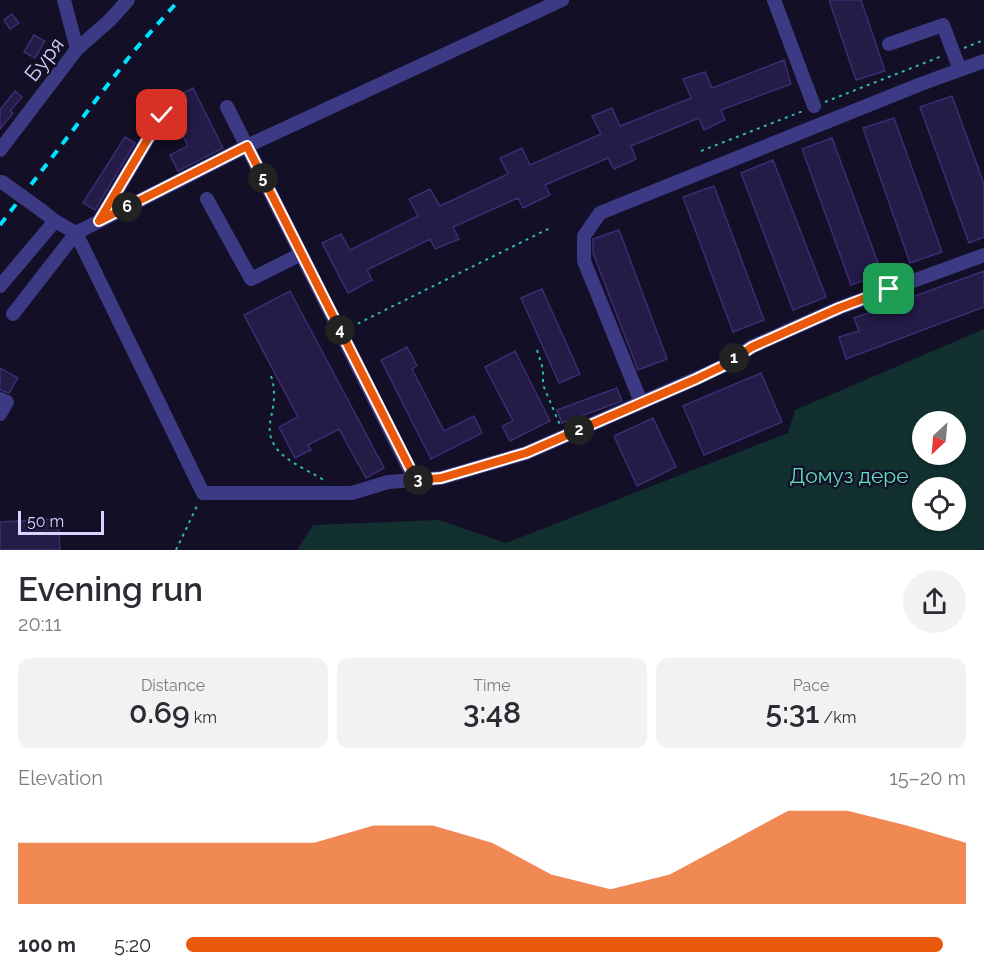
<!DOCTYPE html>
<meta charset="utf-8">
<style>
body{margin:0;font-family:Raleway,sans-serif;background:#f2f2f3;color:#2b2b33;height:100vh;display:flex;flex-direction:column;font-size:22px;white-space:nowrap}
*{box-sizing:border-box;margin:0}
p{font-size:20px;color:#7c7c81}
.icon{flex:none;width:33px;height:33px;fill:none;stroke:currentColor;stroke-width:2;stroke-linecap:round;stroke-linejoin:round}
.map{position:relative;height:550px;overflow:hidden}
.panel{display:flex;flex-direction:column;background:#fff;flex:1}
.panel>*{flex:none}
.needle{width:39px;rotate:206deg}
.controls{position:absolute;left:912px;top:411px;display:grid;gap:12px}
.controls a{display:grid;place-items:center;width:54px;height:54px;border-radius:50%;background:#fff;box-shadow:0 2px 4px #0004;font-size:30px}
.scale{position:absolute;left:18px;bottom:15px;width:86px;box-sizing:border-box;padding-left:6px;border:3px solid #d9d4ff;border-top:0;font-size:16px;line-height:21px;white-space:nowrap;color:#d9d4ff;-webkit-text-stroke:4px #130f26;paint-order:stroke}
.pin{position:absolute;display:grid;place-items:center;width:51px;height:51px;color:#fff;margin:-26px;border-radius:12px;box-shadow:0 3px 9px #0006}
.km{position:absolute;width:30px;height:30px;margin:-15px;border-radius:50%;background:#222;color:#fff;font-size:16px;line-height:30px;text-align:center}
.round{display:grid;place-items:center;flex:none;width:63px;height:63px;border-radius:32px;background:#f2f2f3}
.head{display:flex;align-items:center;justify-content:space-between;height:102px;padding:0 18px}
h1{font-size:33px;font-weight:600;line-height:45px}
.metrics{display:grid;grid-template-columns:repeat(3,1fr);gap:9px;height:102px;padding:6px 18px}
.metrics div{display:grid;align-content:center;border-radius:12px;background:#f2f2f3;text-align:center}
.metrics b{font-size:30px;font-weight:600}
.metrics small{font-size:16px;font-weight:400}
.metrics p{font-size:16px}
.chart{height:168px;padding:12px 18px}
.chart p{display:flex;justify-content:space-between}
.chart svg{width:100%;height:108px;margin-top:6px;fill:#ea580c;opacity:.7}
ul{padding:0 18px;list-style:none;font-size:20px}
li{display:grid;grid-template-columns:96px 72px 1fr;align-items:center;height:45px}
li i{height:15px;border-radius:8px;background:#ea580c}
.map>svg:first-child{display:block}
.green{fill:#12302f;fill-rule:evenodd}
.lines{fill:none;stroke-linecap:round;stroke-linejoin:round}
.stream{stroke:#0c2248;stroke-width:4}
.building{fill:#241b47;stroke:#3b2d73;stroke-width:1.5}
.path{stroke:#2fb8b0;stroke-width:2;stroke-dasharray:3 4.5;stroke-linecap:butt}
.minor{stroke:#3d3a85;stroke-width:14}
.rail{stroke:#00e5ff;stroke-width:4;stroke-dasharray:9 8;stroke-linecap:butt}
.minor-bridge{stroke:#3d3a85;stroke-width:14}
.route-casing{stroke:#fff;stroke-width:12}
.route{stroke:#ea580c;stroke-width:8}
.labels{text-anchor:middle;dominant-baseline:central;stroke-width:4.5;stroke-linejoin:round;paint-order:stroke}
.street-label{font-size:21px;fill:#d9d4ff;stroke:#130f26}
.park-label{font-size:21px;fill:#5fe0c0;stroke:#130f26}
</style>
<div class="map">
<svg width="984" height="550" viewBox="0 0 984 550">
<rect width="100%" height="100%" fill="#130f26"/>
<path class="green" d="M984,329v221h-687l16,-25 126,-5 67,23 282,-110 7,-23zM922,422h34v32h-34zM922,488h34v32h-34z"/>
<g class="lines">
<path class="stream" d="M983,550h1"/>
</g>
<path class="building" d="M829,0h32l24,71 -29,9z
M12,14l7,9 -9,6 -6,-9z
M34,35l11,6 -10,17 -11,-6z
M784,60l7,24 -70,26 4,10 -21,10 -5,-12 -68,28 5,13 -22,10 -6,-11 -63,27 5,10 -27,13 -5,-10 -65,29 6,12 -24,10 -5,-10 -63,31 5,10 -24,13 -26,-50 19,-9 9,16 68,-34 -9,-17 21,-10 10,17 68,-32 -8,-16 22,-10 8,17 71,-31 -9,-18 20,-8 8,18 71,-28 -8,-19 22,-7 7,16z
M193,88l30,60 -45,23 -8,-16 18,-9 -22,-44z
M15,91l7,6 -12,14 3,2 -13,16v-19z
M952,96l32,88v53l-15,6 -49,-136z
M894,118l48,134 -32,11 -47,-135z
M125,137l10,6 -40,67 -12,-7z
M832,138l50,136 -31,11 -49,-136z
M773,160l53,137 -33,13 -52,-137z
M714,186l50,134 -31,12 -50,-135z
M619,230l48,129 -29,11 -45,-117v-14z
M984,271v36l-138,52 -7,-22 20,-6 -5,-13z
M542,289l38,85 -21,9 -38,-85z
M290,291l94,177 -18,10 -27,-49 -31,16 3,5 -16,8 -16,-31 19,-10 -54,-102z
M407,347l10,19 -5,3 32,62 30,-15 8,17 -51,26 -50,-99z
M515,351l35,70 -40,20 -8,-15 11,-5 -28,-54z
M0,368l18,10 -9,15 -9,-3z
M761,373l21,49 -78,33 -21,-49z
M617,388l5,13 -60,22 -5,-13z
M653,418l23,49 -39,19 -23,-50z
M58,519l2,31h-60v-28z"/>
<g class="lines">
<path class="path" d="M964,48l20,-8
M825,102l117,-46
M701,151l102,-40
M351,327l199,-99
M537,350l6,19v16l17,40
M271,376c5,15 3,27 0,42 -9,37 30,47 54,63
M176,550l22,-46"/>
<path class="minor" d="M64,0l13,49
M562,0l-315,146 -171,87 127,260h149l36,-11 53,-4 85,-25 169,-74 30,-14 26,-18 88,-39 145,-53
M774,0l40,106
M889,44l54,-19 17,45
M227,107l188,373
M0,150l77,-101 33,-29 18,-20
M207,199l44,80 50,-25
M99,221l63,-106
M0,286l55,-65
M13,314l63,-81 -21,-12 -14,-11
M0,399l7,3 -7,12
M641,402l-57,-141v-25l16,-23 321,-129 63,-23"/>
<path class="rail" d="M0,225l133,-173 46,-52"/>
<path class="minor-bridge" d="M2,182l39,28"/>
</g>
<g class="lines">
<defs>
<path id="route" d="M162,115l-63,106 148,-75 169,334 25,-2 85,-25 170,-74 29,-14 27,-18 87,-39 50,-19"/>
</defs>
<use href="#route" class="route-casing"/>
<use href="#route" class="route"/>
</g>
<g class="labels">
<g class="street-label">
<text transform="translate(44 59) rotate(-52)">Буря</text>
</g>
<g class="park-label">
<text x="849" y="475">Домуз дере</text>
</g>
</g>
</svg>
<div class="controls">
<a><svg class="needle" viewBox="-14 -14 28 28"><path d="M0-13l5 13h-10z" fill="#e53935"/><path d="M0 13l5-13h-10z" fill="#7c7c81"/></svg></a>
<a><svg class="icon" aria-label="locate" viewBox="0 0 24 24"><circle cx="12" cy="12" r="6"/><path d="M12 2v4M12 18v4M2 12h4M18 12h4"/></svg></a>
</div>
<div class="scale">50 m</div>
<div class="pin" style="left:889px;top:289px;background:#1e9e55"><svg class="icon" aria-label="arrive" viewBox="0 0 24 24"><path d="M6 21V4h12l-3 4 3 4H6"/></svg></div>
<div class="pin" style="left:162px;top:115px;background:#d93025"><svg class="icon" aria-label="check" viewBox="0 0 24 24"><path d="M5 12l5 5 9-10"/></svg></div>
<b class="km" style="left:734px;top:358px">1</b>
<b class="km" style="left:579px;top:430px">2</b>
<b class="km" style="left:418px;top:480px">3</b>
<b class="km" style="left:340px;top:330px">4</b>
<b class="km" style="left:263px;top:178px">5</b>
<b class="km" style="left:127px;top:207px">6</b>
</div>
<section class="panel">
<div class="head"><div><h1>Evening run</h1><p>20:11</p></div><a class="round"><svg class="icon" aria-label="share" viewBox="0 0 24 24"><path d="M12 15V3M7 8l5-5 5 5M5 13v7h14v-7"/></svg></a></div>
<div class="metrics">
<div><p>Distance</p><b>0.69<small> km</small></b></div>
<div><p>Time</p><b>3:48</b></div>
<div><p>Pace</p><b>5:31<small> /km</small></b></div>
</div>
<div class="chart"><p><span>Elevation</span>15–20 m</p>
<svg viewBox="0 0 160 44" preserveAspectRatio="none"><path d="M0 44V19L10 19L20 19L30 19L40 19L50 19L60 12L70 12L80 19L90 32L100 38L110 32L120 19L130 6L140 6L150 12L160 19V44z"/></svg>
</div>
<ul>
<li><b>100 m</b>5:20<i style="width:97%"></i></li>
</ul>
</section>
